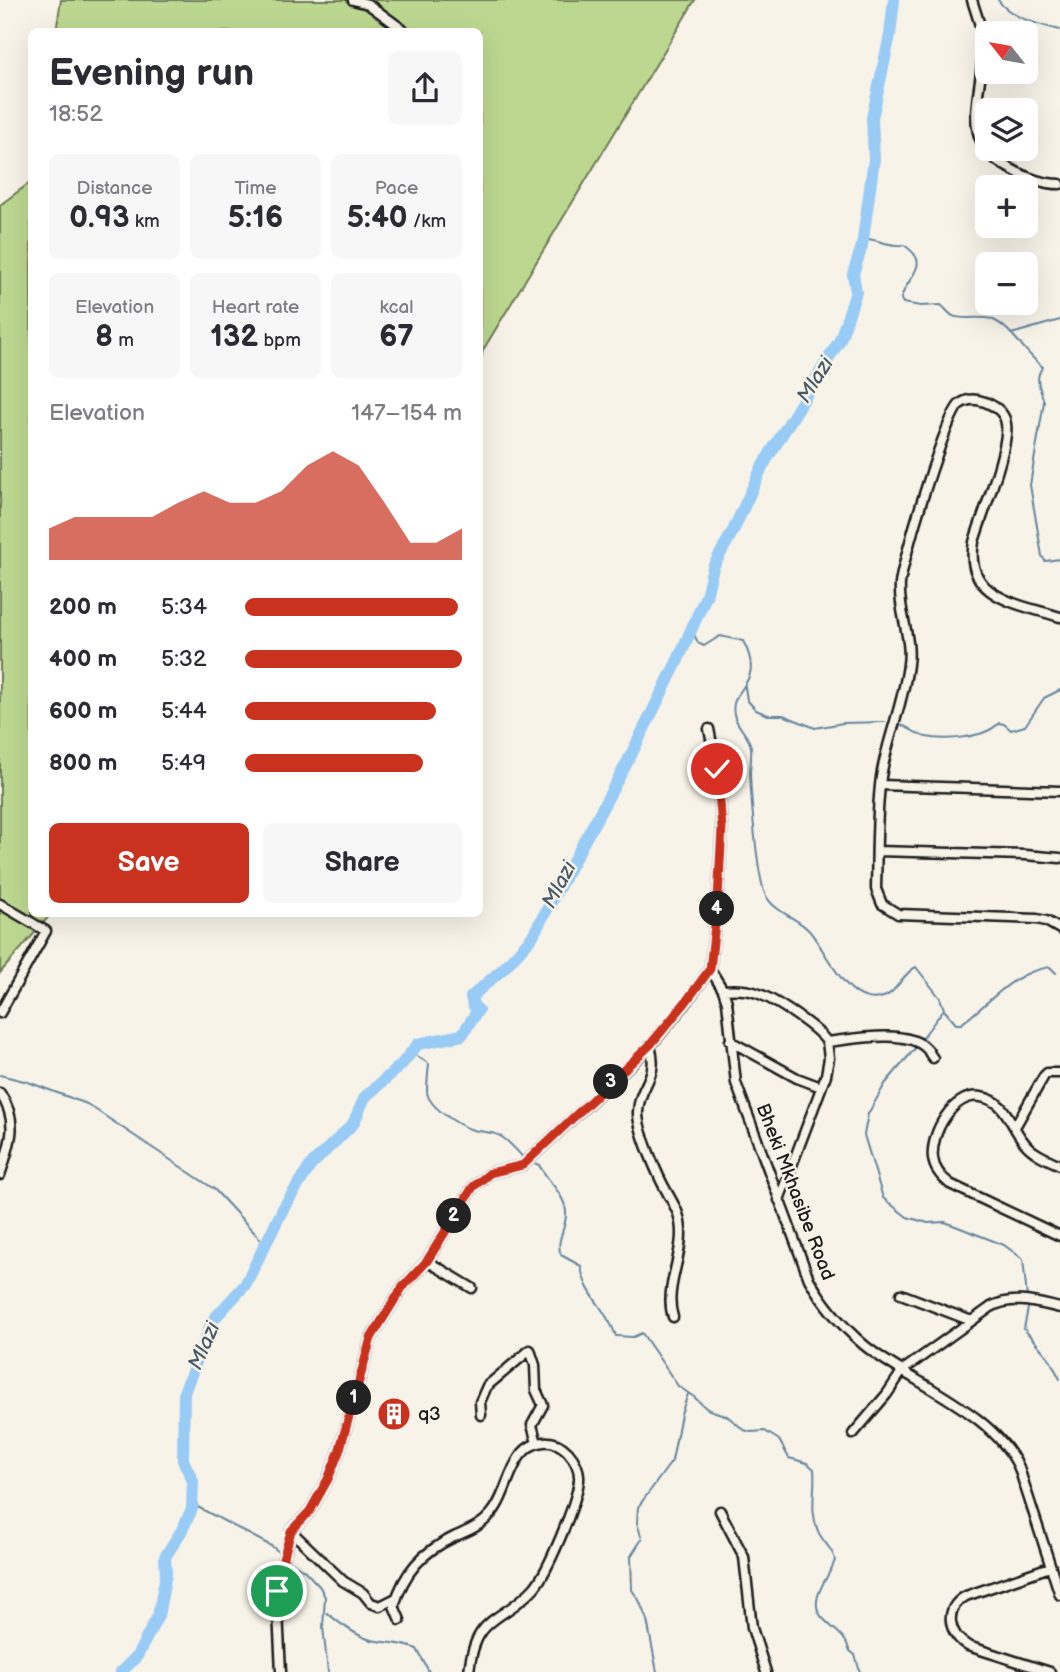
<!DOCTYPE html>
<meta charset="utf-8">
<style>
body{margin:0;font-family:"Balsamiq Sans",sans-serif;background:#f7f7f7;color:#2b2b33;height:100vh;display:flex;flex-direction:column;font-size:26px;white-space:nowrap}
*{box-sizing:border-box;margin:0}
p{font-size:23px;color:#7c7c81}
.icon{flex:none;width:38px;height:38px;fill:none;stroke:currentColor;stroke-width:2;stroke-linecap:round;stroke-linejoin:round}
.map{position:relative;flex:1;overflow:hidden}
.details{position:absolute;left:28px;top:28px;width:455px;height:889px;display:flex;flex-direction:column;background:#fff;border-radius:10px;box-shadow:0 7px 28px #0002}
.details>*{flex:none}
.needle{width:46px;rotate:301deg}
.buttons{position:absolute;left:975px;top:21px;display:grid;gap:14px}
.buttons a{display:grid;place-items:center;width:63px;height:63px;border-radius:10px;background:#fff;box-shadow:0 7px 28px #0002;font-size:35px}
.pin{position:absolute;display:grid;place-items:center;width:60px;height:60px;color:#fff;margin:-30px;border:4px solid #fff;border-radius:50%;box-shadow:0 2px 7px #0007}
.km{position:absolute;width:35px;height:35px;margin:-18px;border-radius:50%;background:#222;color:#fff;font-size:19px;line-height:35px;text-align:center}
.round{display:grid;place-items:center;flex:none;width:74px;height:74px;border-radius:10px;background:#f7f7f7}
.head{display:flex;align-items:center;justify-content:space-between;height:119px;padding:0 21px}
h1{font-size:38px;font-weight:800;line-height:52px}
.stats{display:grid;grid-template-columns:repeat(3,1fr);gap:10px;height:119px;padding:7px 21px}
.stats div{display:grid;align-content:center;border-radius:10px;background:#f7f7f7;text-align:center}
.stats b{font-size:30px;font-weight:800}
.stats small{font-size:19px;font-weight:400}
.stats p{font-size:19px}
.chart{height:196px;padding:14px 21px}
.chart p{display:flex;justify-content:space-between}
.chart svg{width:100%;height:126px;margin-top:7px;fill:#c8321e;opacity:.7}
.button{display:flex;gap:14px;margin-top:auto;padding:14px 21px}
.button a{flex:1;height:80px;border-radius:10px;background:#c8321e;color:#fff;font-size:28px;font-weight:800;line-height:80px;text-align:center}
.button a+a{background:#f7f7f7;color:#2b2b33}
ul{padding:0 21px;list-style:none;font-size:23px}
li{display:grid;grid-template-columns:112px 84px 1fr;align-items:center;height:52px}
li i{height:18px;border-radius:9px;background:#c8321e}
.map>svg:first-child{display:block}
.green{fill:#bcd890;stroke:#6c7a56;stroke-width:2}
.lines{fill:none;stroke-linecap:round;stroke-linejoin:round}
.stream{stroke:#66859e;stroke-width:2}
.river{stroke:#98cbf5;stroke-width:12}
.minor-casing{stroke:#1c1c1c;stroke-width:13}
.minor{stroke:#f7f3e8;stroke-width:8}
.route-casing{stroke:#fff;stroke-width:14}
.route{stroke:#c8321e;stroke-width:9}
.labels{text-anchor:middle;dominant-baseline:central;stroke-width:5;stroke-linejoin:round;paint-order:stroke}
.street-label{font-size:19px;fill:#1c1c1c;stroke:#f7f3e8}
.poi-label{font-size:19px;fill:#1c1c1c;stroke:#f7f3e8;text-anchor:start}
.water-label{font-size:21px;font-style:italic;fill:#475968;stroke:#f7f3e8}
</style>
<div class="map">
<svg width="1060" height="1672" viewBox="0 0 1060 1672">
<rect width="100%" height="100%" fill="#f7f3e8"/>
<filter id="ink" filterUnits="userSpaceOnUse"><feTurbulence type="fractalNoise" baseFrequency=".0143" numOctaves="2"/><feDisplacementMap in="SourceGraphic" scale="14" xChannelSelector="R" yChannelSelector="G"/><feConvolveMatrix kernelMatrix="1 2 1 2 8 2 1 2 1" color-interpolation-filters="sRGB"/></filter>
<g filter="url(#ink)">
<path class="green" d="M61,0h634l-212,350 -3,15v-333h-424z
M31,182l1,732h19l-51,59v-768z"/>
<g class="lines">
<path class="stream" d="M998,0c12,18 42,25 62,30
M862,238c15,1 28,9 42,7 30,20 2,31 -3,54l2,4 18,3 20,-1c4,3 8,9 12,11 7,4 29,0 38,3 20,7 35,36 52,48 -10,11 -2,22 1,35l-14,83 12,71 3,5 15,-2
M1011,334l49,-14
M691,628l7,15 6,3 16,-10 23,5c24,44 -15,47 -9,73 2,12 15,21 17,33 1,9 -1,19 -1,27 1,23 7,105 16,122 10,18 34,22 45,37 17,21 39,79 75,63 12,-6 17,-23 30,-29l24,31 4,11 -24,32
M745,687l2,13 9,10 12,5h15l32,13 28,-5 42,-1
M900,725c10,2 16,10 26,12 20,4 59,1 73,-14l5,1 7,6 14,-4 19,-28 16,-8
M945,1011l11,13h5c31,-22 49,-51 89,-57l6,6
M917,1046l-32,38 -17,30 -4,21 19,63 24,19 21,6 17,-1 59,23 19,14 4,38
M411,1052l18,12c-1,9 -2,20 -2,28 2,16 33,34 46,38 9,2 20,2 27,6 11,6 16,15 25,23
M0,1075l28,7 59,22 127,85 50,54
M534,1163l5,2c8,15 26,30 27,47 1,16 -11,28 -5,43l20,11c3,28 26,43 35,70l17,1 9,-4 36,53 16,11 13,12 20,7 17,14 7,2 14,-1 14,9 10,18 18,5 7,6c2,23 -5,40 4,62 4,11 15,17 17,29 -4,14 -17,26 -18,41 -3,22 28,27 32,49l6,5 5,17
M1028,1308l-4,21 25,29 11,21
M192,1504l81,43 7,6
M285,1558l20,13 15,16 5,10 -2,30 5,45
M327,1613c12,10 35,27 50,28 16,2 24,2 40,8l12,23
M657,1672l-10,-52 -8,-20 -7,-10 -1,-34 11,-17 -5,-16 1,-16 34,-46 9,-47 7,-20"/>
<path class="river" d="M121,1672l16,-16 21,-40 8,-42 -1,-17 17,-27 10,-21 1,-28 -10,-21 1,-68 29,-72 32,-35 39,-78 27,-42 42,-41 12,-27 36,-32 17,-21 44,-9 16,-25 -5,-5 -2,-8 34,-30 27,-30 97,-178 49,-99 28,-64 7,-29 20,-36 29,-64 78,-127 16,-48 -3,-18 9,-28 12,-87 -2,-41 18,-83 4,-35"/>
<defs>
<path id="minor" d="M353,0l15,4 38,28
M972,0c5,16 11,31 11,48 0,47 -27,93 26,120 16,9 32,16 51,16
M1060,617c-41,-13 -97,-19 -86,-75 7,-24 36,-97 32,-118 -1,-11 -11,-18 -21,-22 -8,-3 -17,-4 -25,2 -14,10 -58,158 -60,180 -2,27 12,53 8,80 -4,38 -21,75 -27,113 -5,37 -4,75 -5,112l6,15 16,10 139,5 9,2 14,8
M880,785l180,6
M877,851l148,4 35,3
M0,904l46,27 -46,82
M710,969l13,21 4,12 9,81 73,196c14,25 34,48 55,66 46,38 129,66 155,123l41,127
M723,990c12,-1 23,-1 34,3 17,6 60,34 70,49
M730,1041l67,37 24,9
M827,1042c26,-3 81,-14 100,7 2,2 3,6 6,9
M650,1046c10,32 -11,38 -12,66 -1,16 20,65 29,80 5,10 12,19 13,30 6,31 -17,65 -7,95
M0,1093c20,30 10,51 0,82
M1015,1127l29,-51 3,-3h13
M1060,1165c-13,-6 -28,-12 -36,-23 -15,-18 -17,-41 -43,-45 -28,-5 -51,37 -48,61 1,11 8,19 17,26l110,52
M779,1200l47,-125 3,-17 -2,-16
M427,1261l45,27
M901,1294l68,26
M481,1415l-1,-13 7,-16 43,-36 5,15 1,25 7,15 -11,20 5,18
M853,1434l34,-40 16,-24 88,-63c21,-12 47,-4 69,1
M720,1511l24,46 8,71 14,44
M1050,1567l-84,29c-23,12 -18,38 2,50l82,26
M396,1598l-16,8 -9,-3 -8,-10 -20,-12 -52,-50 19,-20 18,-32 11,-27 32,-114 31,-50 25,-27 46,-74 17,-14 33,-8 127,-119 36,-43 24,-34 8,-71 4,-70 -5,-59 -8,-40
M400,1620l-6,-14c10,-34 28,-54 60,-69 13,-6 27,-11 36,-22 20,-20 19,-70 54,-73 9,-1 17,3 24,10 7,8 12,17 11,28 -2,22 -31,92 -45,108 -32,35 -59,25 -65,84
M281,1672l-4,-81 6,-15 -1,-13 9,-30"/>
</defs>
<use href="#minor" class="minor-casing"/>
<use href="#minor" class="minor"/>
</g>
</g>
<g class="lines" filter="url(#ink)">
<defs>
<path id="route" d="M277,1591l6,-15 -1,-13 9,-32 19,-20 18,-32 11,-27 32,-114 31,-50 25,-27 46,-74 17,-14 33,-8 127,-120 35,-42 25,-34 8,-71 4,-70 -5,-59"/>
</defs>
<use href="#route" class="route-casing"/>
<use href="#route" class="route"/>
</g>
<defs>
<symbol id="building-disc" viewBox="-11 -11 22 22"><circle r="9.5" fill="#c8321e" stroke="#f7f3e8"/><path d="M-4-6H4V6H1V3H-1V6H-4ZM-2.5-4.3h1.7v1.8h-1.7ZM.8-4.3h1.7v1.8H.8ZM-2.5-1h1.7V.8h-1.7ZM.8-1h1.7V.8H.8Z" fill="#fff"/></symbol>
</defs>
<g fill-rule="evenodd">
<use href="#building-disc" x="375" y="1395" width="38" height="38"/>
</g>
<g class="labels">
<g class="street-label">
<text transform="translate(795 1192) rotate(69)">Bheki Mkhasibe Road</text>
</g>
<g class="poi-label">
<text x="418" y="1414">q3</text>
</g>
<g class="water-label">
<text transform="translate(815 380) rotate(-58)">Mlazi</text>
<text transform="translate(559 885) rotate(-62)">Mlazi</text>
<text transform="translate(204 1346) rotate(-66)">Mlazi</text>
</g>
</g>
</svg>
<div class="buttons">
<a><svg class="needle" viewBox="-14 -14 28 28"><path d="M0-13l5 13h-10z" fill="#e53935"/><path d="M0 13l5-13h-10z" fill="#7c7c81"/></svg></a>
<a><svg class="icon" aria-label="layers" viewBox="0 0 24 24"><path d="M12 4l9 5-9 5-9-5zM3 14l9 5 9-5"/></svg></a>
<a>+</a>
<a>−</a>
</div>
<div class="pin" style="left:277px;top:1591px;background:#1e9e55"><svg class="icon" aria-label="arrive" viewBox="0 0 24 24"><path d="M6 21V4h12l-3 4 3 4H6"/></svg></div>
<div class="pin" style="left:717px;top:769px;background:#d93025"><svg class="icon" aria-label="check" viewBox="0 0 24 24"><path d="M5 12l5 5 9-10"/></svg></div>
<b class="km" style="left:354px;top:1398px">1</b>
<b class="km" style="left:454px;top:1216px">2</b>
<b class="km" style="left:611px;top:1082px">3</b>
<b class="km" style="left:717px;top:909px">4</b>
<section class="details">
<div class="head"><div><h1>Evening run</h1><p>18:52</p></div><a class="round"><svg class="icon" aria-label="share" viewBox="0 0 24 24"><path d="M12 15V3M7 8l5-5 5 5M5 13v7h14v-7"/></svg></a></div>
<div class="stats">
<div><p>Distance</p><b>0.93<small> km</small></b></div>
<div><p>Time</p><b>5:16</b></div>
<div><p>Pace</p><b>5:40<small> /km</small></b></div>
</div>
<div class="stats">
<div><p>Elevation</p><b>8<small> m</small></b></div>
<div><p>Heart rate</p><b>132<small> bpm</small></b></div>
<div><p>kcal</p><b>67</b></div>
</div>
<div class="chart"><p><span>Elevation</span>147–154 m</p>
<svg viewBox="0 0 160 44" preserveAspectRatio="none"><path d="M0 44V33L10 29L20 29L30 29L40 29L50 24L60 20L70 24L80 24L90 20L100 11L110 6L120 11L130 24L140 38L150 38L160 33V44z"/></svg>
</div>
<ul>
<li><b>200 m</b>5:34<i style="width:98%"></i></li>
<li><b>400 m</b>5:32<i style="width:100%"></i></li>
<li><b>600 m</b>5:44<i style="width:88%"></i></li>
<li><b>800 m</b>5:49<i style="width:82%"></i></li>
</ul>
<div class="button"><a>Save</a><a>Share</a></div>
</section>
</div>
